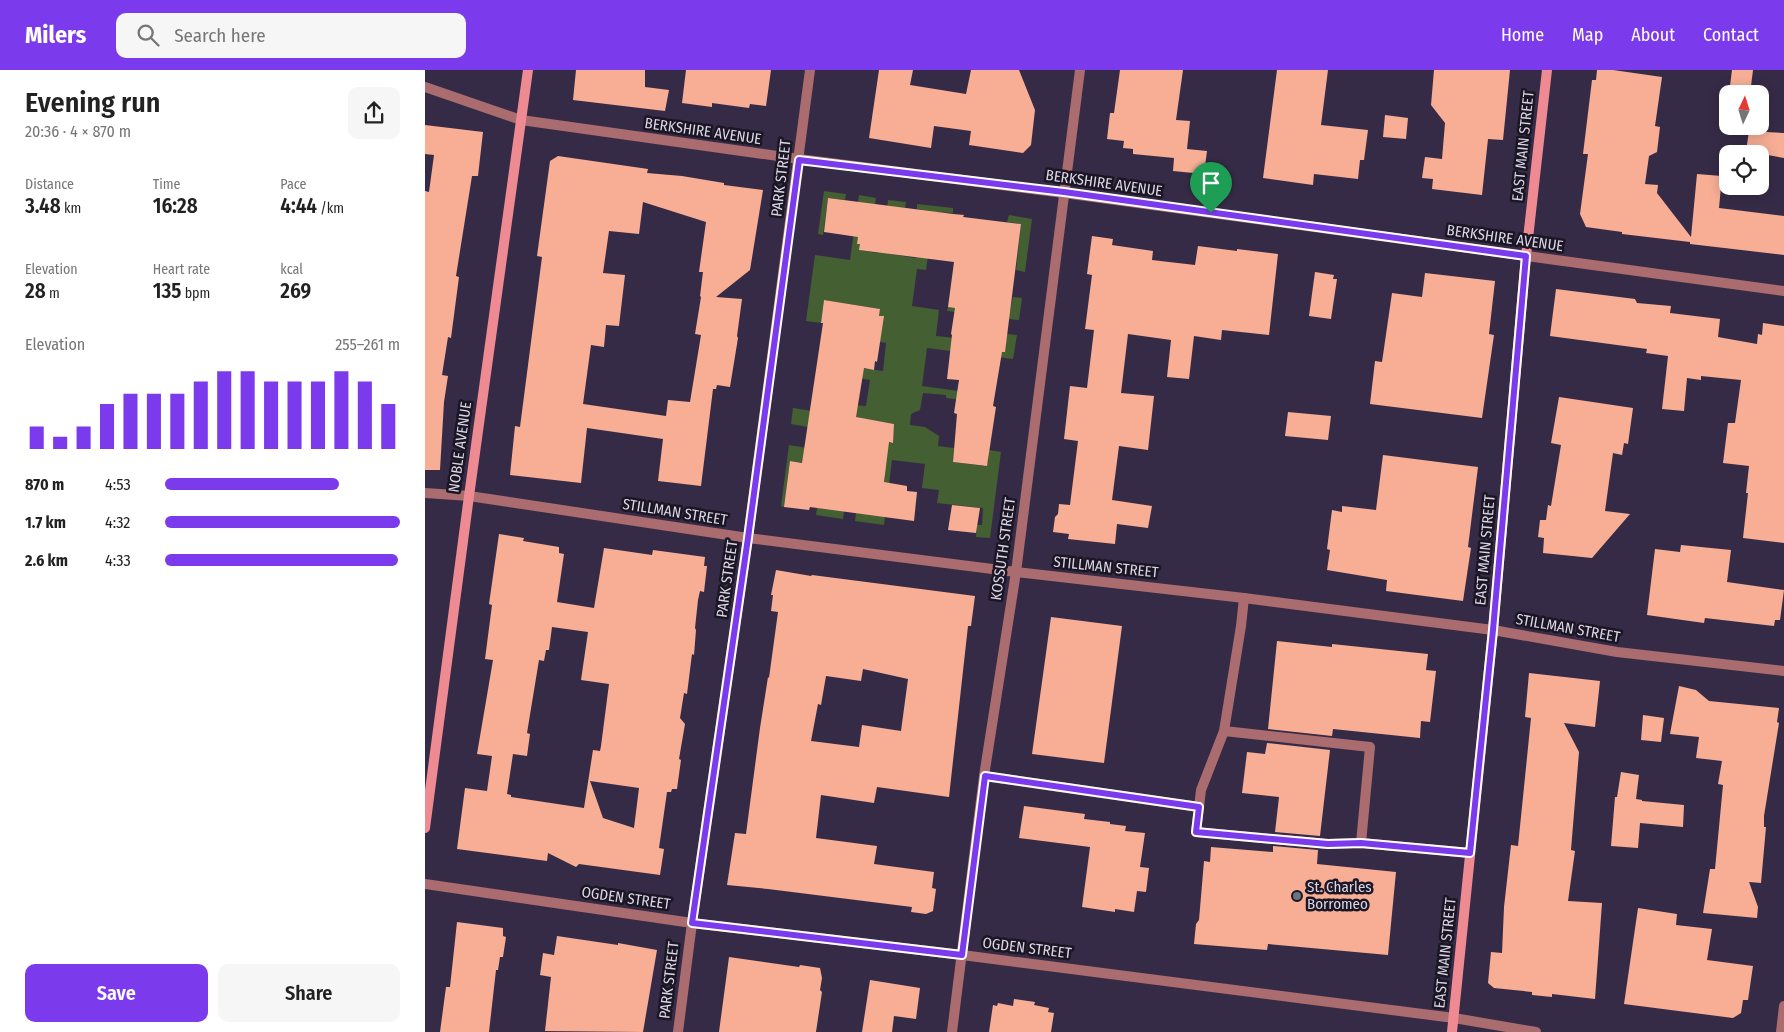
<!DOCTYPE html>
<meta charset="utf-8">
<style>
body{margin:0;font-family:"Fira Sans Condensed",sans-serif;background:#f6f6f6;color:#222;height:100vh;display:flex;flex-direction:column;font-size:19px;white-space:nowrap}
*{box-sizing:border-box;margin:0}
p{font-size:16px;color:#767676}
.icon{flex:none;width:28px;height:28px;fill:none;stroke:currentColor;stroke-width:2;stroke-linecap:round;stroke-linejoin:round}
.map{position:relative;flex:1;overflow:hidden}
.details{display:flex;flex-direction:column;background:#fff;width:425px}
.details>*{flex:none}
.needle{width:32px;rotate:4deg}
.fabs{position:absolute;left:1294px;top:15px;display:grid;gap:10px}
.fabs a{display:grid;place-items:center;width:50px;height:50px;border-radius:10px;background:#fff;box-shadow:0 2px 12px #0003;font-size:25px}
.pin{position:absolute;display:grid;place-items:center;width:42px;height:42px;color:#fff;margin:-51px -21px;border-radius:50% 50% 50% 0;rotate:-45deg;box-shadow:0 0 5px #0007}
.pin .icon{rotate:45deg}
.round{display:grid;place-items:center;flex:none;width:52px;height:52px;border-radius:10px;background:#f6f6f6}
.head{display:flex;align-items:center;justify-content:space-between;height:85px;padding:0 25px}
h1{font-size:28px;font-weight:600;line-height:38px}
.stats{display:grid;grid-template-columns:repeat(3,1fr);gap:8px;height:85px;padding:5px 25px}
.stats div{display:grid;align-content:center}
.stats b{font-size:21px;font-weight:600}
.stats small{font-size:14px;font-weight:400}
.stats p{font-size:14px}
.chart{height:140px;padding:10px 25px}
.chart p{display:flex;justify-content:space-between}
.chart svg{width:100%;height:90px;margin-top:5px;stroke:#7c3aed;stroke-width:6}
.button{display:flex;gap:10px;margin-top:auto;padding:10px 25px}
.button a{flex:1;height:58px;border-radius:10px;background:#7c3aed;color:#fff;font-size:20px;font-weight:600;line-height:58px;text-align:center}
.button a+a{background:#f6f6f6;color:#222}
ul{padding:0 25px;list-style:none;font-size:16px}
li{display:grid;grid-template-columns:80px 60px 1fr;align-items:center;height:38px}
li i{height:12px;border-radius:6px;background:#7c3aed}
header{display:flex;align-items:center;gap:30px;box-sizing:border-box;height:70px;padding:0 25px;background:#7c3aed;color:#fff}
header strong{font-size:24px}
nav{display:flex;gap:28px;margin-inline-start:auto;font-size:18px}
.search{width:350px;height:45px;background:#f6f6f6;display:flex;align-items:center;gap:12px;box-sizing:border-box;padding:0 18px;border-radius:10px;color:#767676;font-size:19px}
main{display:flex;flex:1;min-height:0}
.map>svg:first-child{display:block}
.green{fill:#445f32;fill-rule:evenodd}
.building{fill:#f8ae95;fill-rule:evenodd}
.lines{fill:none;stroke-linecap:round;stroke-linejoin:round}
.service{stroke:#aa6c6f;stroke-width:10}
.minor{stroke:#aa6c6f;stroke-width:10}
.tertiary{stroke:#aa6c6f;stroke-width:10}
.secondary{stroke:#ee8b92;stroke-width:10}
.route-casing{stroke:#fff;stroke-width:10}
.route{stroke:#7c3aed;stroke-width:6}
.worship-dot{fill:#6b7280;stroke:#1b1623;stroke-width:2}
.labels{text-anchor:middle;dominant-baseline:central;stroke-width:5;stroke-linejoin:round;paint-order:stroke}
.street-label{font-size:15px;fill:#dbd5e6;stroke:#1b1623}
.poi-label{font-size:15px;fill:#dbd5e6;stroke:#1b1623;text-anchor:start}
</style>
<header>
<strong>Milers</strong>
<div class="search"><svg class="icon" aria-label="search" viewBox="0 0 24 24"><circle cx="10" cy="10" r="6"/><path d="M15 15l6 6"/></svg>Search here</div>
<nav><a>Home</a><a>Map</a><a>About</a><a>Contact</a></nav>
</header>
<main>
<section class="details">
<div class="head"><div><h1>Evening run</h1><p>20:36 · 4 × 870 m</p></div><a class="round"><svg class="icon" aria-label="share" viewBox="0 0 24 24"><path d="M12 15V3M7 8l5-5 5 5M5 13v7h14v-7"/></svg></a></div>
<div class="stats">
<div><p>Distance</p><b>3.48<small> km</small></b></div>
<div><p>Time</p><b>16:28</b></div>
<div><p>Pace</p><b>4:44<small> /km</small></b></div>
</div>
<div class="stats">
<div><p>Elevation</p><b>28<small> m</small></b></div>
<div><p>Heart rate</p><b>135<small> bpm</small></b></div>
<div><p>kcal</p><b>269</b></div>
</div>
<div class="chart"><p><span>Elevation</span>255–261 m</p>
<svg viewBox="0 0 160 44" preserveAspectRatio="none"><path d="M5 44V33M15 44V38M25 44V33M35 44V22M45 44V17M55 44V17M65 44V17M75 44V11M85 44V6M95 44V6M105 44V11M115 44V11M125 44V11M135 44V6M145 44V11M155 44V22"/></svg>
</div>
<ul>
<li><b>870 m</b>4:53<i style="width:74%"></i></li>
<li><b>1.7 km</b>4:32<i style="width:100%"></i></li>
<li><b>2.6 km</b>4:33<i style="width:99%"></i></li>
</ul>
<div class="button"><a>Save</a><a>Share</a></div>
</section>
<div class="map">
<svg width="1359" height="962" viewBox="0 0 1359 962">
<rect width="100%" height="100%" fill="#362b46"/>
<path class="green" d="M399,121l22,3 -1,6 -17,-2 -5,37 -5,-1z
M434,125l17,3 -1,8 -17,38h2v6l18,3 1,-7h4l5,-46 18,2 -1,6 -8,-1 -6,47 25,4 6,-48 -5,-1v-5l36,4v5l-19,-1 -8,58 -9,-1 -5,37 27,4 -3,26 19,2v7l49,7 3,-18 10,1 -4,24 -86,-11 -5,38 59,8 -2,8 -33,-4v-3l-23,-2 -3,17 -9,4 -1,11 15,2 14,9 -1,10 16,2 -1,14 31,4v-3h4l1,-13 12,2 -11,86 -14,-1 1,-12h5l1,-17 -46,-5 2,-13 -17,-2 3,-24 -33,-4 -8,65 -29,-4 1,-8 23,2 6,-39 -77,-49 -17,-3 2,-16 45,7 14,-10 14,1 4,-26 -30,-5 2,-10 41,6 3,-28 -32,-5 29,-22h-4l1,-7 -56,-9 -3,23 -15,-2 9,-66 35,5zM439,349l30,5 -2,19 -31,-4z
M584,145l23,4 -7,53 -9,-2 5,-46 -14,-2z
M588,227l9,1 -3,22 -72,-9 1,-4 41,5 1,-4 20,3z
M364,375l36,6 19,60 -1,8 -27,-4 3,-20 1,-30 -30,-4 -6,46 -3,-1z"/>
<path class="building" d="M151,0h69v17l24,3 -4,21 -92,-11z
M261,0h85l-5,36 -16,-2 -1,4 -37,-5v4l-30,-4z
M454,0h34l-3,15 56,9 5,-24h48l16,40 -4,35 -8,8 -54,-8 2,-14 -37,-5 -3,22 -62,-10z
M695,0h63l-7,50 14,1 -3,28 20,2 -3,23 -31,-3 1,-13 -41,-4v-5l-10,-1 1,-7 -17,-2 3,-26h4z
M852,0h51l-7,55 47,5 -4,30h-4l-2,19 -44,-5 -1,11 -50,-7z
M1009,0h76l-7,70 -15,-1 -6,56 -50,-6 1,-10 -11,-1 3,-21 17,2 3,-36 -14,-18z
M1172,0h16l49,7 -7,49 5,1 -3,25 -8,4 -4,28 13,1 -1,8 34,44 6,-63 25,2 -3,32 65,8v39l-94,-11v-2l-68,-8v-2l-36,-5 -6,-13 8,-60h-5l9,-74h4z
M1307,0h21l-3,24h-21z
M1302,35v21h19l-1,9 -21,-3z
M960,45l23,3 -2,21 -23,-2z
M0,55l58,7 -5,44h-6l-16,100 3,1 -8,61 -3,-1 -6,38 6,1 -4,26 -4,68h-15v-279l4,1 5,-37 -9,-1z
M1324,61l35,2v25l-38,-7z
M133,86l90,13 -1,4 35,3 42,7v2l39,5 -13,80 -34,27 26,2 -5,37 1,2 -8,49 -13,-2 -1,4h-3l-12,97 -43,-5 5,-42 -76,-11 -6,55 -71,-8 5,-49 5,1 22,-170 -5,-1 13,-95zM218,132l63,20 -7,50h4l-3,24 1,1 -6,37 6,1 -11,67 -22,-2 -2,16 -83,-12 8,-59 13,2 2,-22 13,1 6,-51 -22,-2 6,-42 30,3z
M403,128l125,16 11,1 -1,2 58,7 -16,128h-3l-9,54 3,1 -9,59 -34,-4 4,-48 -3,-1 5,-33 -12,-1 5,-44 -1,-1 4,-26 -7,-1 6,-45 -95,-12 1,-6h-3l1,-7 -34,-5z
M667,166l21,3 -1,6 41,6 -1,9 43,5 3,-19 39,5v-2l41,5 -9,81 -47,-5 -1,10 -27,-4 -5,43 -22,-2 4,-37 -43,-6 -7,59 33,3 -6,54 -29,-4 -7,54 40,6 -4,22 -31,-4 -2,20 -47,-5 1,-5 -16,-2 2,-15 3,-3 1,-10 11,1 8,-64 -14,-2 6,-53 17,2 7,-58 -9,-1 7,-54 -5,-1z
M890,202l19,3 -1,4h4l-6,40 -22,-3z
M1000,203l70,8 -6,53 5,1 -12,83 -112,-14 5,-43 7,1 10,-69 30,4z
M1131,219l79,10 2,4 34,3 -1,7 50,6 -2,18 39,7 1,-10 4,1 1,-12 21,3v217l-41,-5 5,-45h-2l3,-27 -26,-3 5,-40h7l6,-43 -40,-4v4l-14,-2 -3,33 -22,-2 6,-53 -22,-3 1,-4 -97,-13z
M399,230l56,9 -1,7h5l-7,46 -2,-1 -1,9 -10,-2 -8,49 38,7 -1,19 -4,-1 -5,40 23,4v5l10,1 -3,29 -104,-14 -1,3 -25,-3 6,-46 12,2 21,-140h-2z
M1134,327l74,11 -5,36 -4,-1 -2,12 -9,-2 -8,58 25,3 -38,44 -49,-5 1,-15 -6,-1 2,-17h6l2,-15 3,1 10,-61 -10,-2z
M863,342l43,4 -3,24 -43,-4z
M958,385l95,12 -10,80 3,1 -8,53 -77,-10 1,-11 -60,-10 3,-20 -3,-1 5,-39 10,2v-6l34,4z
M527,435l28,3 -4,25 -28,-3z
M74,464l25,4 -1,3 36,6v6l5,1 -7,48 37,6 10,-60 48,7 1,-5 52,7 -1,9h3l-3,26 -4,-1 -2,9 -3,28 1,2 -2,25 -2,-1 -5,40 -3,-1 -4,25 5,6 -6,35 2,1 -4,29h-5l-1,3h-4l-8,56 5,1 -4,26 -81,-11 -3,3 -28,-14 -1,8 -90,-12 8,-61 22,3 5,-35 -15,-2 16,-94 -8,-1 7,-54 -3,-1zM127,557l36,5 -7,48 28,4 -8,62 -1,5 -7,-1 -9,58 -73,-11v-2l-4,-1 6,-40 14,2 3,-22 -3,-1 12,-73 5,1 2,-11h3zM165,711l49,7 -5,40 -31,-10z
M1256,475l50,5 -4,32 57,8 -4,30h-5l-1,6 -69,-8 -1,5 -57,-8 8,-66 25,3z
M351,500l35,6 1,-1 163,21 -4,30h-3l-19,171 -72,-10 -3,16 -53,-8 -5,43 61,8 -3,18 60,8 -2,16 4,1 -3,22 -7,3 -15,-2 1,-5 -144,-18 -41,-4 8,-52 11,1 14,-106 8,-51 1,1 9,-66 -7,-1 2,-16h-2zM438,599l45,10 -7,52 -39,-6 -3,22 -48,-6 7,-37 3,1 5,-29 35,5z
M626,547l71,9 -18,137 -72,-9z
M852,571l55,6v-3l96,10 -2,16 10,1 -6,51 -9,-1 -1,17 -87,-9 -1,7 -64,-7z
M1104,603l71,8 -5,46 -31,-4 15,29 -8,98 4,1 -7,50 34,2 -7,96 -43,-5v3l-20,-2v-3l-38,-4 -6,-5 3,-31 11,1 2,-46 7,-62 7,1 13,-128 -6,-1z
M1254,616l17,4 13,11 70,7 -2,14 2,1 -15,93v11h2l-5,56 -12,-1 9,25 -1,11 -54,-5 7,-44h5l8,-84 -5,-1 4,-23 -26,-3 3,-21 -29,-3z
M1218,645l21,3 -3,24 -20,-2z
M842,673l63,7 -10,86 -45,-4 4,-35 -37,-4 5,-41 18,2z
M1196,702l18,3 -3,24 6,1v1l42,4 -1,22 -43,-4 -2,25 -27,-2 4,-49h2z
M599,736l61,8 -1,5 26,3v2l16,2 -1,5 20,2 -5,34 9,1 -3,24 -9,-1 -3,21 -19,-3v3l-33,-5 8,-60 -71,-9z
M848,776l45,4 -1,14 79,8 -8,83 -120,-11 -1,6 -73,-6 2,-20 3,-4 5,-59 6,1 1,-15 62,5z
M1213,838l39,6 -1,11 36,4 -5,31 46,6 -5,34h-5l-2,13 -8,5 -109,-14z
M32,852l46,6v8l3,1 -3,20h-3l-2,13h-2l-7,62h-49l6,-45h4z
M132,866l61,9v-2l39,7 -14,82 -98,-1 6,-54 -11,-2 3,-22 11,2z
M304,887l70,10 1,-2 20,3 2,10 -2,12 2,2 -6,40h-97z
M445,910l50,8 -4,31 -22,-3 -2,16h-30z
M589,929l21,3 -1,3 15,3 -1,4 6,1 -3,19h-62l4,-27 4,1 1,-3 15,3z"/>
<g class="lines">
<path class="service" d="M559,706l215,31 2,-17 23,-59 17,-105 3,-28
M774,737l-3,25 132,12 33,-1 9,-96 -146,-16
M936,773l109,10"/>
<path class="minor" d="M0,423l44,3 279,42 268,34 228,26 249,32 124,22 167,19
M0,814l267,39 270,32 492,63 82,14
M253,962l14,-109 56,-385 62,-468
M527,962l32,-256 32,-204 64,-502
M1356,962l3,-26"/>
<path class="tertiary" d="M0,17l96,33 278,39 265,34 720,98"/>
<path class="secondary" d="M0,758l44,-332 59,-426
M1027,962l41,-402 33,-374 21,-186"/>
</g>
<g class="lines">
<defs>
<path id="route" d="M374,90l265,32 462,64 -33,374 -23,223 -109,-10 -33,1 -132,-12 3,-25 -214,-31 -23,179 -270,-32 56,-385z"/>
</defs>
<use href="#route" class="route-casing"/>
<use href="#route" class="route"/>
</g>
<circle class="worship-dot" cx="872" cy="826" r="5"/>
<g class="labels">
<g class="street-label">
<text transform="translate(278 61) rotate(8)">BERKSHIRE AVENUE</text>
<text transform="translate(1098 76) rotate(-84)">EAST MAIN STREET</text>
<text transform="translate(356 108) rotate(-83)">PARK STREET</text>
<text transform="translate(679 113) rotate(8)">BERKSHIRE AVENUE</text>
<text transform="translate(1080 168) rotate(8)">BERKSHIRE AVENUE</text>
<text transform="translate(35 377) rotate(-82)">NOBLE AVENUE</text>
<text transform="translate(250 442) rotate(9)">STILLMAN STREET</text>
<text transform="translate(578 479) rotate(-82)">KOSSUTH STREET</text>
<text transform="translate(1060 480) rotate(-85)">EAST MAIN STREET</text>
<text transform="translate(681 497) rotate(6)">STILLMAN STREET</text>
<text transform="translate(302 509) rotate(-82)">PARK STREET</text>
<text transform="translate(1143 558) rotate(10)">STILLMAN STREET</text>
<text transform="translate(201 828) rotate(8)">OGDEN STREET</text>
<text transform="translate(602 878) rotate(7)">OGDEN STREET</text>
<text transform="translate(1020 883) rotate(-84)">EAST MAIN STREET</text>
<text transform="translate(244 910) rotate(-83)">PARK STREET</text>
</g>
<g class="poi-label">
<text x="882" y="817">St. Charles<tspan x="882" dy="17">Borromeo</tspan></text>
</g>
</g>
</svg>
<div class="fabs">
<a><svg class="needle" viewBox="-14 -14 28 28"><path d="M0-13l5 13h-10z" fill="#e53935"/><path d="M0 13l5-13h-10z" fill="#767676"/></svg></a>
<a><svg class="icon" aria-label="locate" viewBox="0 0 24 24"><circle cx="12" cy="12" r="6"/><path d="M12 2v4M12 18v4M2 12h4M18 12h4"/></svg></a>
</div>
<div class="pin" style="left:786px;top:143px;background:#1e9e55"><svg class="icon" aria-label="arrive" viewBox="0 0 24 24"><path d="M6 21V4h12l-3 4 3 4H6"/></svg></div>
</div>
</main>
